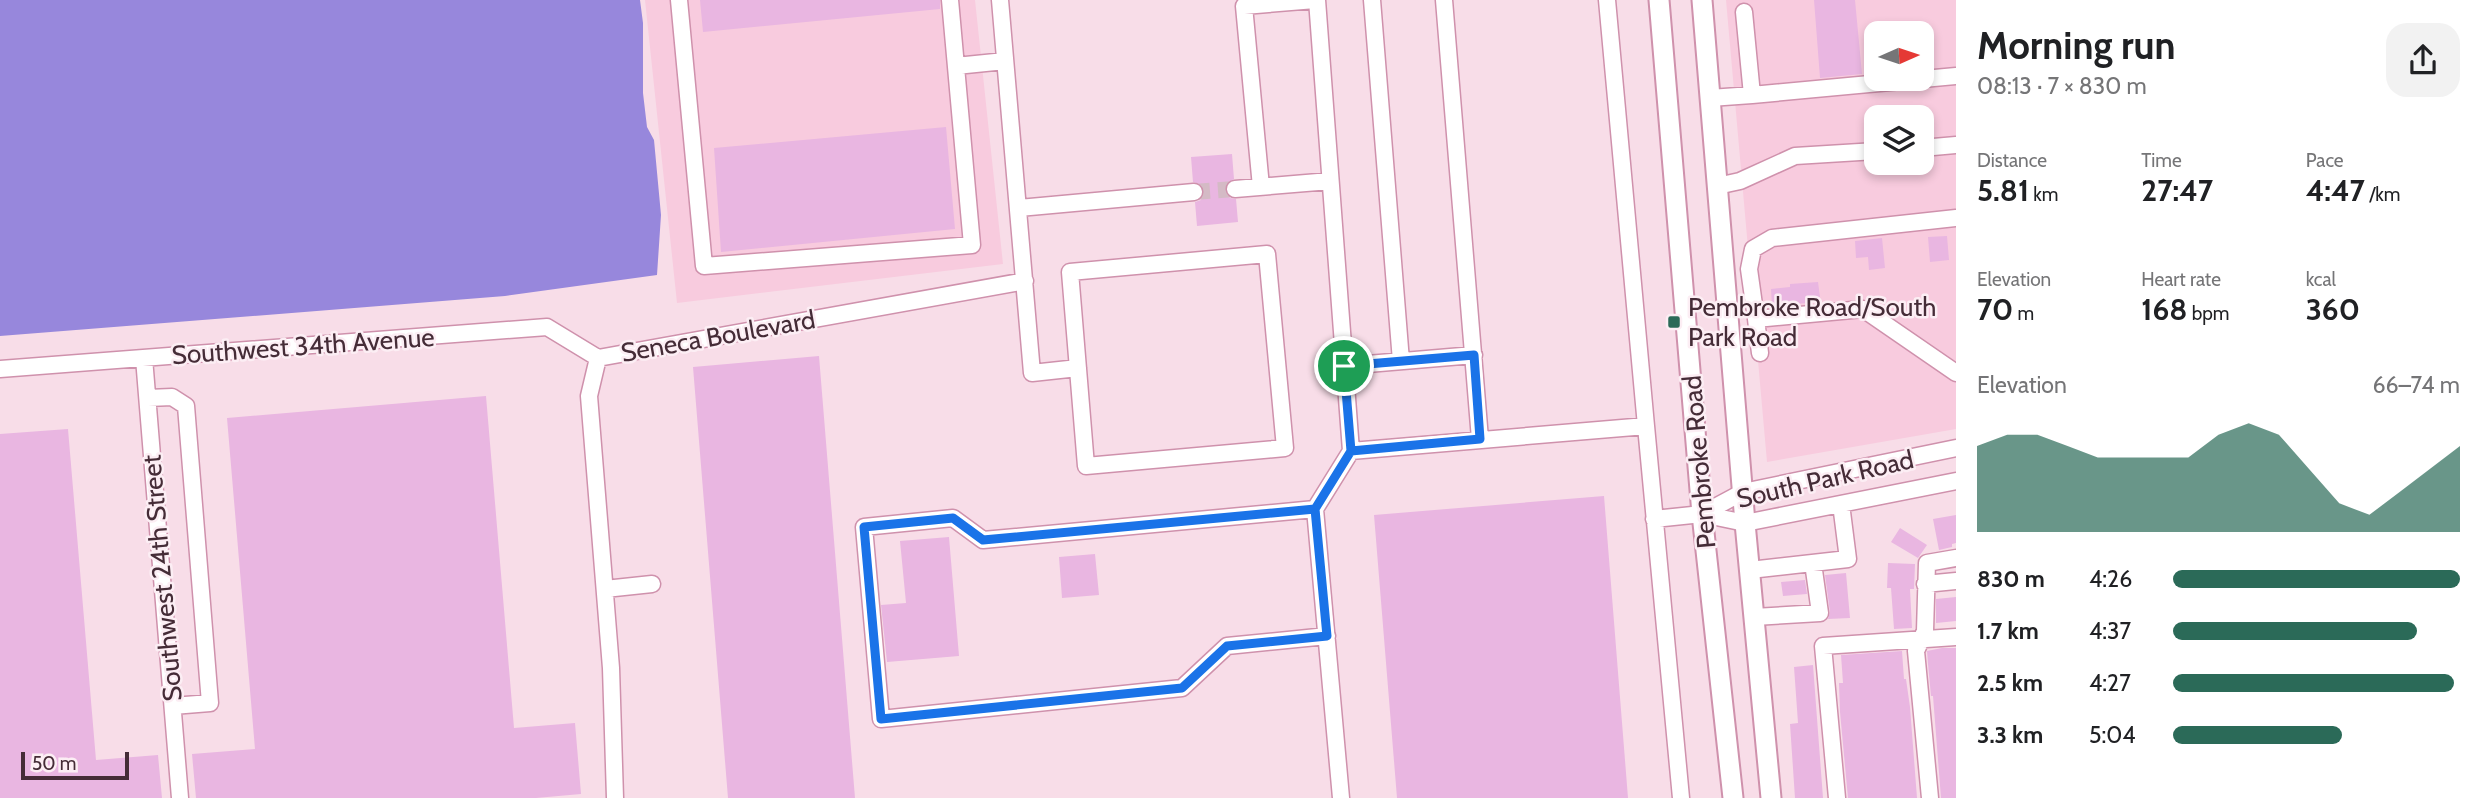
<!DOCTYPE html>
<meta charset="utf-8">
<style>
body{margin:0;font-family:Cabin,sans-serif;background:#f2f2f2;color:#202124;height:100vh;display:flex;flex-direction:column;font-size:26px;white-space:nowrap}
*{box-sizing:border-box;margin:0}
p{font-size:23px;color:#757577}
.icon{flex:none;width:38px;height:38px;fill:none;stroke:currentColor;stroke-width:2;stroke-linecap:round;stroke-linejoin:round}
.map{position:relative;flex:1;overflow:hidden}
.drawer{display:flex;flex-direction:column;background:#fff;width:525px}
.drawer>*{flex:none}
.needle{width:46px;rotate:87deg}
.tools{position:absolute;left:1864px;top:21px;display:grid;gap:14px}
.tools a{display:grid;place-items:center;width:70px;height:70px;border-radius:14px;background:#fff;box-shadow:0 4px 10px #0003;font-size:35px}
.scale{position:absolute;left:21px;bottom:18px;width:108px;box-sizing:border-box;padding-left:7px;border:4px solid #452c37;border-top:0;font-size:19px;line-height:24px;white-space:nowrap;color:#452c37;-webkit-text-stroke:5px #fceef4;paint-order:stroke}
.pin{position:absolute;display:grid;place-items:center;width:60px;height:60px;color:#fff;margin:-30px;border:4px solid #fff;border-radius:50%;box-shadow:0 2px 7px #0007}
.round{display:grid;place-items:center;flex:none;width:74px;height:74px;border-radius:21px;background:#f2f2f2}
.overview{display:flex;align-items:center;justify-content:space-between;height:119px;padding:0 21px}
h1{font-size:38px;font-weight:700;line-height:52px}
.figures{display:grid;grid-template-columns:repeat(3,1fr);gap:10px;height:119px;padding:7px 21px}
.figures div{display:grid;align-content:center}
.figures b{font-size:30px;font-weight:700}
.figures small{font-size:19px;font-weight:400}
.figures p{font-size:19px}
.chart{height:196px;padding:14px 21px}
.chart p{display:flex;justify-content:space-between}
.chart svg{width:100%;height:126px;margin-top:7px;fill:#2b6a58;opacity:.7}
ul{padding:0 21px;list-style:none;font-size:23px}
li{display:grid;grid-template-columns:112px 84px 1fr;align-items:center;height:52px}
li i{height:18px;border-radius:9px;background:#2b6a58}
main{display:flex;flex:1;min-height:0}
.map>svg:first-child{display:block}
.built{fill:#f8cbde;fill-rule:evenodd}
.water{fill:#9787dc}
.building{fill:#e9b6e1}
.lines{fill:none;stroke-linecap:round;stroke-linejoin:round}
.minor-tunnel{stroke:#d4bac5;stroke-width:16;stroke-dasharray:16 8;stroke-linecap:butt}
.minor-casing{stroke:#cf91ac;stroke-width:19}
.major-casing{stroke:#cf91ac;stroke-width:23}
.minor{stroke:#fff;stroke-width:16}
.major{stroke:#fff;stroke-width:19}
.route-casing{stroke:#fff;stroke-width:14}
.route{stroke:#1a73e8;stroke-width:9}
.poi-dot{fill:#2b6a58;stroke:#fceef4;stroke-width:2.5}
.labels{text-anchor:middle;dominant-baseline:central;stroke-width:5;stroke-linejoin:round;paint-order:stroke}
.poi-label{font-size:26px;fill:#452c37;stroke:#fceef4;text-anchor:start}
.street-label{font-size:26px;fill:#452c37;stroke:#fceef4}
</style>
<main>
<div class="map">
<svg width="1956" height="798" viewBox="0 0 1956 798">
<rect width="100%" height="100%" fill="#f8dde8"/>
<path class="built" d="M645,0h330l28,264 -326,39z
M1726,0h230v429l-189,33zM1876,33h46v46h-46zM1876,117h46v46h-46z"/>
<path class="water" d="M0,0h640l3,23v70l4,34 7,13 7,75 -4,60 -152,21 -505,40z"/>
<path class="building" d="M700,0h240v9l-237,23z
M1814,0h41l7,74 -42,4z
M946,127l9,102 -234,23 -7,-104z
M1232,154l2,25 -8,5 -1,7 5,7 6,1 2,23 -41,4 -2,-24 6,-2 3,-8 -2,-7 -9,-3 -2,-25z
M1947,236l2,24 -19,2 -2,-25z
M1882,238l3,30 -16,2 -1,-13 -12,1 -1,-17z
M1818,282l2,15 -13,2v4l-35,3 -1,-17 19,-2v-3z
M819,356l36,442h-127l-35,-431z
M486,396l28,332 61,-5 6,71 -45,4h-340l-4,-44 63,-5 -28,-331z
M68,429l28,331 62,-5 4,43h-162v-364z
M1604,496l24,302h-231l-23,-283z
M1956,515v28l-4,1v3l-13,3 -6,-31z
M1900,528l27,17 -9,13 -27,-16z
M949,537l10,119 -72,6 -6,-57 25,-2 -6,-62z
M1095,554l4,41 -37,3 -3,-41z
M1888,563l27,1 -1,25h-4l2,39 -18,1 -3,-41h-4z
M1846,573l4,45 -22,1 2,-7 -5,-37z
M1805,580l2,14 -24,2 -2,-14z
M1956,597v24l-20,2v-24z
M1942,648h14v150h-15l-8,-102h-2l-3,-32 -1,-13z
M1902,651l2,28h2l4,28 7,91h-69l-8,-86 -1,-29h4l-2,-28z
M1813,665l10,133h-28l-5,-74 8,-1 -4,-56z"/>
<g class="lines">
<path class="minor-tunnel" d="M1194,192l41,-3"/>
<defs>
<path id="minor" d="M679,0l25,266 268,-21 -22,-245
M1000,0l32,373 46,-5
M1317,0l34,451 -36,58 26,289
M1372,0l29,361
M1444,0l36,439
M1607,0l39,426
M1744,12l8,83 204,-19
M956,66l49,-5
M1710,98l42,-3
M1922,148l34,-3
M1717,186l23,-5 55,-25 81,-5
M1261,187l-17,-181 71,-6
M1235,189l95,-8
M1019,208l175,-16
M1267,254l18,194 -199,18 -16,-194z
M1756,319l-7,-50 4,-20 19,-11 184,-20
M1760,353l-4,-34 107,-10 93,64
M144,358l36,440
M1344,366l130,-11
M0,369l547,-42 51,31
M148,398l24,-1 14,9 24,297 -37,3
M1351,451l295,-25 35,372
M1315,509l-332,31 -30,-22 -89,9 17,192 301,-31 45,-42 100,-10
M1702,514l41,-22 213,-44
M1654,519l48,-5 43,9 211,-42
M1750,570l98,-11 -7,-55
M1925,584l31,-3
M605,589l47,-5
M1754,617l66,-4 -7,-50
M615,798l-4,-130 -22,-272 9,-38 427,-77
M1837,798l-14,-152 133,-9
M1930,798l-14,-147 9,-20 2,-68 29,-5"/>
<path id="major" d="M1659,0l43,514 31,284
M1702,0l43,523 26,275"/>
</defs>
<use href="#minor" class="minor-casing"/>
<use href="#major" class="major-casing"/>
<use href="#minor" class="minor"/>
<use href="#major" class="major"/>
</g>
<g class="lines">
<defs>
<path id="route" d="M1344,366l7,85 -36,58 -332,31 -30,-22 -89,9 17,192 301,-31 45,-42 100,-10 -12,-127 36,-58 129,-12 -6,-84 -130,11"/>
</defs>
<use href="#route" class="route-casing"/>
<use href="#route" class="route"/>
</g>
<rect class="poi-dot" x="1667" y="315" width="14" height="14" rx="3.5"/>
<g class="labels">
<g class="poi-label">
<text x="1688" y="307">Pembroke Road/South<tspan x="1688" dy="30">Park Road</tspan></text>
</g>
<g class="street-label">
<text transform="translate(718 336) rotate(-10)">Seneca Boulevard</text>
<text transform="translate(303 346) rotate(-4)">Southwest 34th Avenue</text>
<text transform="translate(1699 462) rotate(-95)">Pembroke Road</text>
<text transform="translate(1825 479) rotate(-13)">South Park Road</text>
<text transform="translate(162 578) rotate(-95)">Southwest 24th Street</text>
</g>
</g>
</svg>
<div class="tools">
<a><svg class="needle" viewBox="-14 -14 28 28"><path d="M0-13l5 13h-10z" fill="#e53935"/><path d="M0 13l5-13h-10z" fill="#757577"/></svg></a>
<a><svg class="icon" aria-label="layers" viewBox="0 0 24 24"><path d="M12 4l9 5-9 5-9-5zM3 14l9 5 9-5"/></svg></a>
</div>
<div class="scale">50 m</div>
<div class="pin" style="left:1344px;top:366px;background:#1e9e55"><svg class="icon" aria-label="arrive" viewBox="0 0 24 24"><path d="M6 21V4h12l-3 4 3 4H6"/></svg></div>
</div>
<section class="drawer">
<div class="overview"><div><h1>Morning run</h1><p>08:13 · 7 × 830 m</p></div><a class="round"><svg class="icon" aria-label="share" viewBox="0 0 24 24"><path d="M12 15V3M7 8l5-5 5 5M5 13v7h14v-7"/></svg></a></div>
<div class="figures">
<div><p>Distance</p><b>5.81<small> km</small></b></div>
<div><p>Time</p><b>27:47</b></div>
<div><p>Pace</p><b>4:47<small> /km</small></b></div>
</div>
<div class="figures">
<div><p>Elevation</p><b>70<small> m</small></b></div>
<div><p>Heart rate</p><b>168<small> bpm</small></b></div>
<div><p>kcal</p><b>360</b></div>
</div>
<div class="chart"><p><span>Elevation</span>66–74 m</p>
<svg viewBox="0 0 160 44" preserveAspectRatio="none"><path d="M0 44V14L10 10L20 10L30 14L40 18L50 18L60 18L70 18L80 10L90 6L100 10L110 22L120 34L130 38L140 30L150 22L160 14V44z"/></svg>
</div>
<ul>
<li><b>830 m</b>4:26<i style="width:100%"></i></li>
<li><b>1.7 km</b>4:37<i style="width:85%"></i></li>
<li><b>2.5 km</b>4:27<i style="width:98%"></i></li>
<li><b>3.3 km</b>5:04<i style="width:59%"></i></li>
</ul>
</section>
</main>
